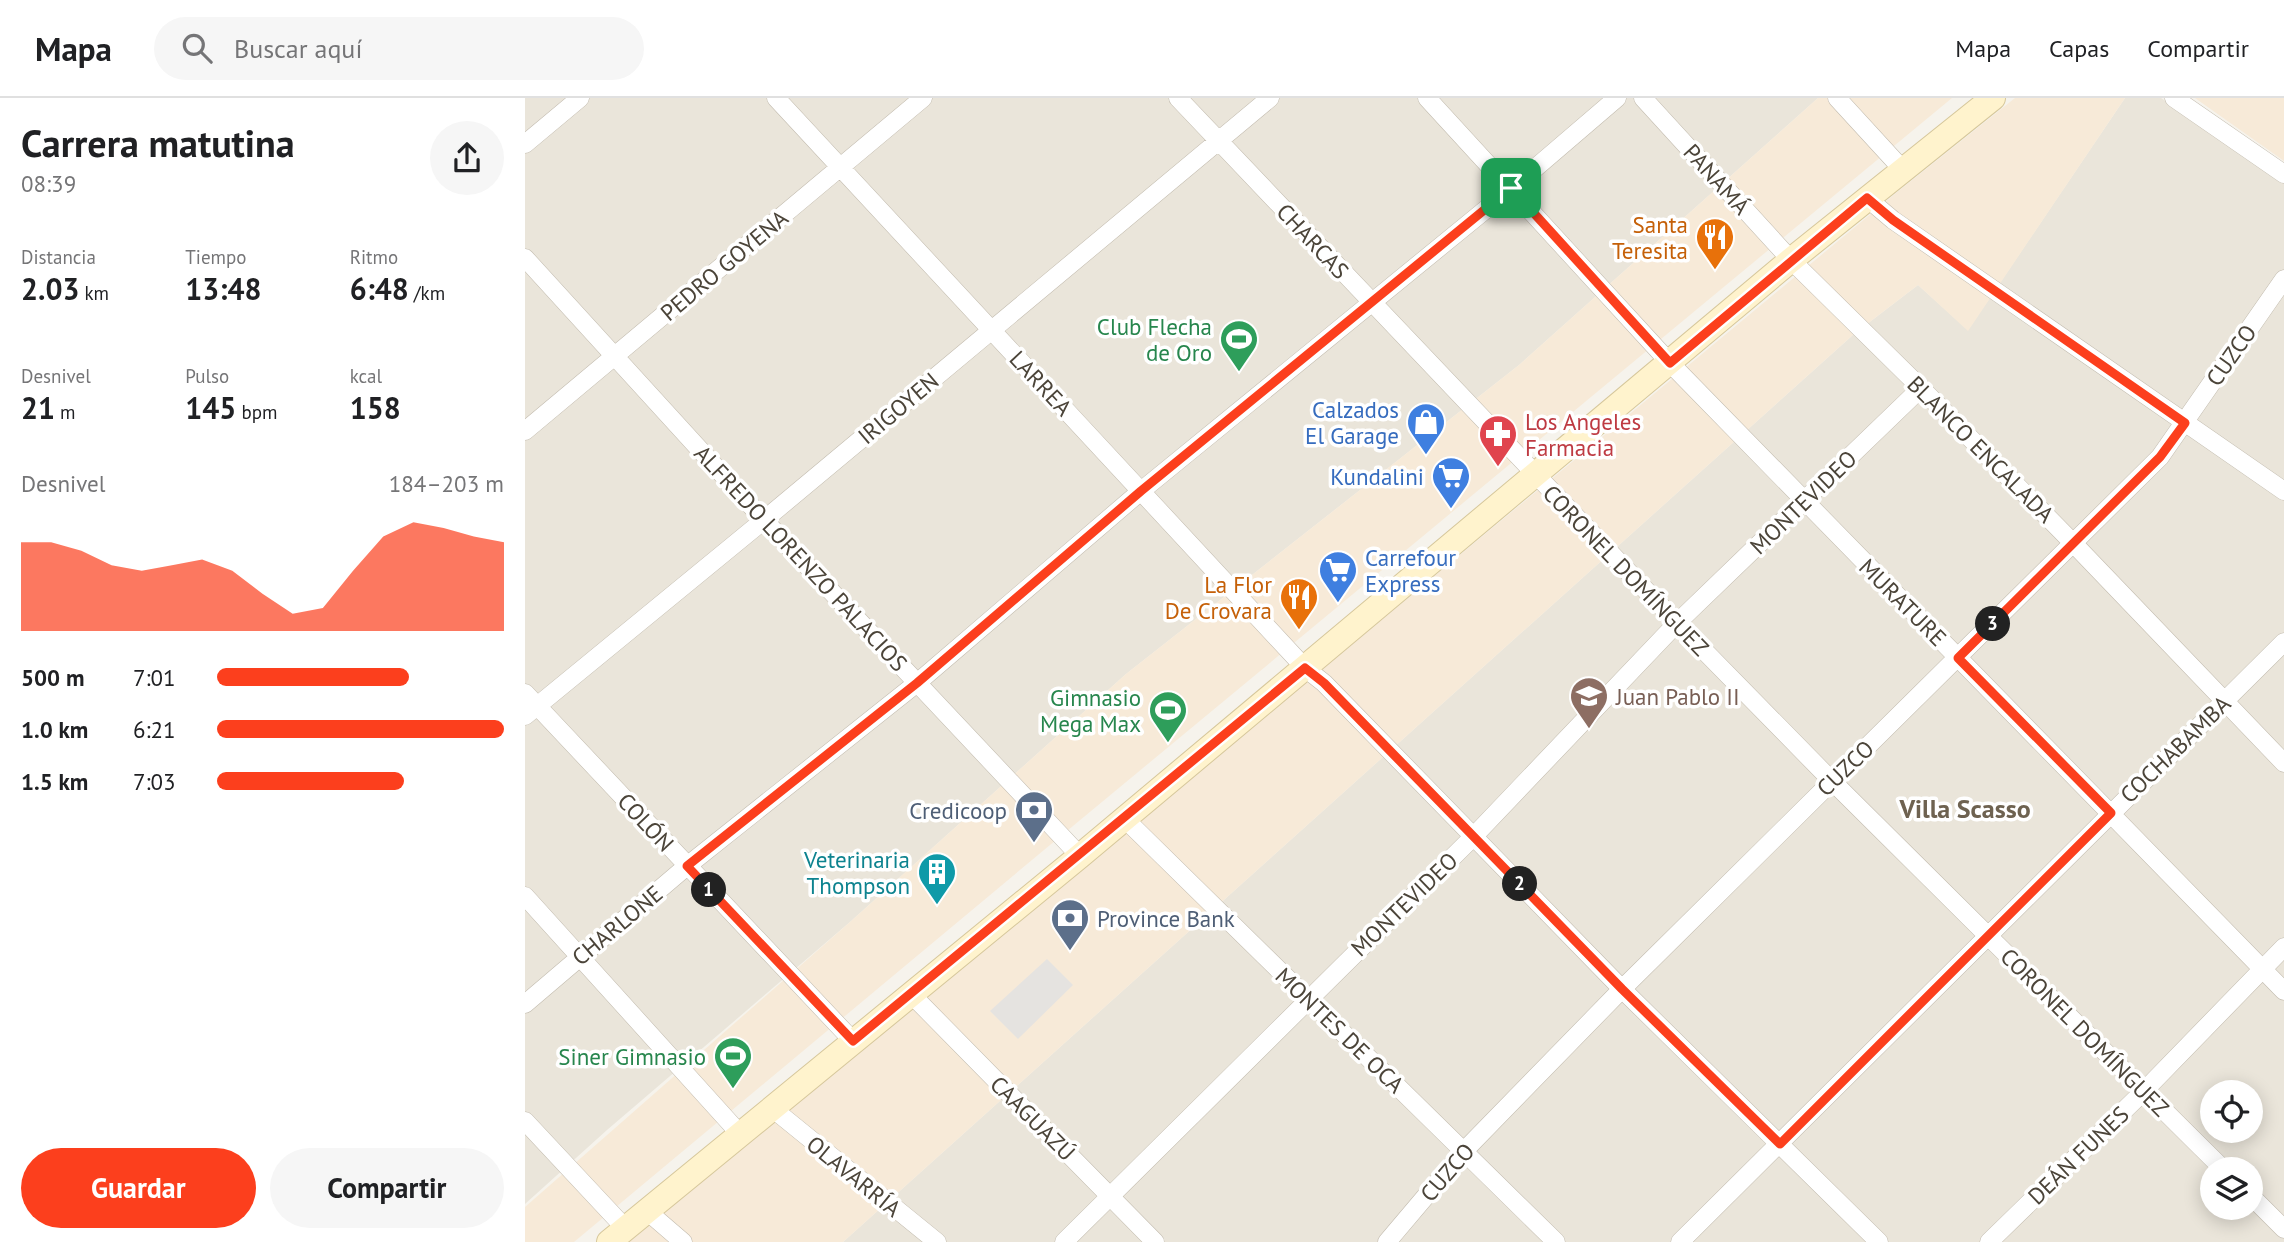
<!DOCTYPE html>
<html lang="es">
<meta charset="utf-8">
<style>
body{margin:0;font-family:"PT Sans",sans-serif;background:#f6f6f6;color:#202124;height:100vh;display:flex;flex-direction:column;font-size:26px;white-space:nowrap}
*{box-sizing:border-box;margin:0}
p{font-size:23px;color:#757577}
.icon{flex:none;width:38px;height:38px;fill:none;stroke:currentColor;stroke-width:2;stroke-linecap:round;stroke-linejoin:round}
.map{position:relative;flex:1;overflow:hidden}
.sheet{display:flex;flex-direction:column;background:#fff;width:525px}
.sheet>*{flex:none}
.buttons{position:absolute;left:1675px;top:982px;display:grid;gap:14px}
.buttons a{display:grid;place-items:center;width:63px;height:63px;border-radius:50%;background:#fff;box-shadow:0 4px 18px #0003;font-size:35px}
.pin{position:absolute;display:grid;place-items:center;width:60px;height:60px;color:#fff;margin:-30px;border-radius:14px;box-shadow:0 4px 10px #0006}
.km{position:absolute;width:35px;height:35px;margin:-18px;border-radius:50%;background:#222;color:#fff;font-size:19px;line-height:35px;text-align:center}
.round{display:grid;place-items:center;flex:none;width:74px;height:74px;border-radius:37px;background:#f6f6f6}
.overview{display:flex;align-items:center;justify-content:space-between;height:119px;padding:0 21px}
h1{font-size:38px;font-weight:600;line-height:52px}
.stats{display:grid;grid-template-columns:repeat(3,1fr);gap:10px;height:119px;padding:7px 21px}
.stats div{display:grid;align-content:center}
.stats b{font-size:30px;font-weight:600}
.stats small{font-size:19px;font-weight:400}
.stats p{font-size:19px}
.chart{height:196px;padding:14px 21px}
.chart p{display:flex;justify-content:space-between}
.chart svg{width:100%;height:126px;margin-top:7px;fill:#fc3f1d;opacity:.7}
.button{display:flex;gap:14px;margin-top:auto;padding:14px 21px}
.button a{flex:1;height:80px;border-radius:42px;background:#fc3f1d;color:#fff;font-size:28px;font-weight:600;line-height:80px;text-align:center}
.button a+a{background:#f6f6f6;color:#202124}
ul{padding:0 21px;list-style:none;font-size:23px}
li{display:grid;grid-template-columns:112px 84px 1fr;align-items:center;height:52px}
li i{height:18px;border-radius:9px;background:#fc3f1d}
header{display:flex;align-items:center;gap:42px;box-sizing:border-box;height:98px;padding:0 35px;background:#fff;border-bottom:2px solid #e0e0e0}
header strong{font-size:33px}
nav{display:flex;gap:38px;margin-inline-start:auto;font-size:24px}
.search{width:490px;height:63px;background:#f6f6f6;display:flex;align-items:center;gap:18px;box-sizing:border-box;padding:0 24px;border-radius:38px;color:#757577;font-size:26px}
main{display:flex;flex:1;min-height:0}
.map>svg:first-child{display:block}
.residential{fill:#eae5da;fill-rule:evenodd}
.commercial{fill:#f7ead8}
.parking{fill:#e5e3e0}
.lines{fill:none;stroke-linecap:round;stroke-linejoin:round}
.street-casing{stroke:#c2bbae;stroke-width:19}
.secondary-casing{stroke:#d6c79b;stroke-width:26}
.street{stroke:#fff;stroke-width:18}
.secondary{stroke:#fff3cd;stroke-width:24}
.route-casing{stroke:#fff;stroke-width:14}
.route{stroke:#fc3f1d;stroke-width:9}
.labels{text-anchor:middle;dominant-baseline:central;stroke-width:7;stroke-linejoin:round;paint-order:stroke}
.street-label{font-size:23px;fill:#4b4439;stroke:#fff}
.food-label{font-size:23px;fill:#c56008;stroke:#fff;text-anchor:end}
.leisure-label{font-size:23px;fill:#27864d;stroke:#fff;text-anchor:end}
.shop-label{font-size:23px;fill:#366cbe;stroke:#fff;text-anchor:end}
.health-label{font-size:23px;fill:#be3a42;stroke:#fff;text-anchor:start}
.education-label{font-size:23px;fill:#785e54;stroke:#fff;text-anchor:start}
.service-label{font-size:23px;fill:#4e5e75;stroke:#fff;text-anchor:end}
.culture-label{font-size:23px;fill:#0d838f;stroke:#fff;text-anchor:end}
.quarter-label{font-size:26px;font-weight:bold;fill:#6e6250;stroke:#fff}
</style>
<header>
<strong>Mapa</strong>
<div class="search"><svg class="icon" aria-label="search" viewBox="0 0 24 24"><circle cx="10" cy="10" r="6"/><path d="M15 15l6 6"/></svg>Buscar aquí</div>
<nav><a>Mapa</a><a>Capas</a><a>Compartir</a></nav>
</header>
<main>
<section class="sheet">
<div class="overview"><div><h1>Carrera matutina</h1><p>08:39</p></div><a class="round"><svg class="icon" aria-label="share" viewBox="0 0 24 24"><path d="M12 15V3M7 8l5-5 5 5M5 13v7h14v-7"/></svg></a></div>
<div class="stats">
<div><p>Distancia</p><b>2.03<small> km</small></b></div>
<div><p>Tiempo</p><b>13:48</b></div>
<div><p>Ritmo</p><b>6:48<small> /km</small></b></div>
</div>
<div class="stats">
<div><p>Desnivel</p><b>21<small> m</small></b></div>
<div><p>Pulso</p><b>145<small> bpm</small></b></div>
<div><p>kcal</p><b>158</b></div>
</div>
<div class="chart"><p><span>Desnivel</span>184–203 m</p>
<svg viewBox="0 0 160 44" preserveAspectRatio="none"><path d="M0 44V13L10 13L20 16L30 21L40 23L50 21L60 19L70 23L80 31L90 38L100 36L110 23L120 11L130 6L140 8L150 11L160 13V44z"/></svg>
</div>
<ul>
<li><b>500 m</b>7:01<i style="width:67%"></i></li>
<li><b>1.0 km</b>6:21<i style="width:100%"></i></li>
<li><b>1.5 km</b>7:03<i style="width:65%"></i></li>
</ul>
<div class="button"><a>Guardar</a><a>Compartir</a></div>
</section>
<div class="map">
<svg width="1759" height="1144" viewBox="0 0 1759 1144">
<rect width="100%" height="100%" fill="#f6f3ec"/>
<path class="residential" d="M0,0h1293l-299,267 -393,309 -276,248 -243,208 -82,74z
M1600,0h36l123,83v1061h-1441l1011,-908 64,-49 50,45zM1687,994h39v38h-39zM1687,1071h39v39h-39z"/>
<path class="commercial" d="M1293,0h134l-908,752 -470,392h-49v-35l325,-285 276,-248 393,-309z
M1490,0h110l-157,233 -50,-46 -64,49 -1011,908h-217l330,-269 940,-780z
M1670,0h89v63z"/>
<path class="parking" d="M522,861l26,26 -55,54 -28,-28z"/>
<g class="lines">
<defs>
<path id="street" d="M251,0l529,570 19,15 298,306 257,253
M653,0l499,525 155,158 391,388
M902,0l243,265 614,628
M1118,0l148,162 130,128 153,156 210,219
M1312,0l66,72
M1649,0l110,76
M0,46l55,-46
M1342,100l26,22 391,271
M0,160l239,262 316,336
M0,333l398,-333
M0,595l328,348
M0,618l239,-196 506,-422
M599,720l432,424
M0,798l215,238
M386,896l244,248
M0,906l162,-138 230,-183 224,-192 371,-303 105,-90
M247,1010l165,134
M0,1023l100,107
M1726,1098l33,33
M122,1113l36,31
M539,1144l409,-405 204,-214 244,-235
M862,1144l77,-91 158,-162 538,-532 124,-178
M1155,1144l604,-600
M1464,1144l155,-151 140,-144"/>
<path id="secondary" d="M84,1144l471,-386 711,-596 202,-162"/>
</defs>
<use href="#street" class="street-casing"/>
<use href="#secondary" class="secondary-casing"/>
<use href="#street" class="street"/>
<use href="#secondary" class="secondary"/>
</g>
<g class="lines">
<defs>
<path id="route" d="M986,90l159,175 197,-165 26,22 292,203 -25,34 -202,201 153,155 -331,331 -158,-155 -298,-306 -19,-15 -452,373 -166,-175 230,-183 224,-192z"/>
</defs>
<use href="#route" class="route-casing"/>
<use href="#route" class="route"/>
</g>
<defs>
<symbol id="restaurant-pin" viewBox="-11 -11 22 30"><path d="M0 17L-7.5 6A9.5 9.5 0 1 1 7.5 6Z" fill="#e8710a" stroke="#fff"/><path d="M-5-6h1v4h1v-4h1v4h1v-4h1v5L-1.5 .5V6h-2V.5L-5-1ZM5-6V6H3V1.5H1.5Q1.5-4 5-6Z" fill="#fff"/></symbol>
<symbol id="stadium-pin" viewBox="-11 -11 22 30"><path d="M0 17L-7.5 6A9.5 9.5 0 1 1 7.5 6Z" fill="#2e9e5b" stroke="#fff"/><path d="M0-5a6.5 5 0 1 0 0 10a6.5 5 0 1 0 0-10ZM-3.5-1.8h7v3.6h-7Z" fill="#fff"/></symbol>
<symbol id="shop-pin" viewBox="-11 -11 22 30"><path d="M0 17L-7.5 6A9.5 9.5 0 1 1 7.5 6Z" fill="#3f7fe0" stroke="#fff"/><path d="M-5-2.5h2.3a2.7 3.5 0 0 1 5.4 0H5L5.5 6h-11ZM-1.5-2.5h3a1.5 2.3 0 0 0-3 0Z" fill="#fff"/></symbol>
<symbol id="pharmacy-pin" viewBox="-11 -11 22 30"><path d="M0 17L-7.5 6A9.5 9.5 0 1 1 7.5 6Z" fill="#e0444e" stroke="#fff"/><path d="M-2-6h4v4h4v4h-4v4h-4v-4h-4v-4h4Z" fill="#fff"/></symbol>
<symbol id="supermarket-pin" viewBox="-11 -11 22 30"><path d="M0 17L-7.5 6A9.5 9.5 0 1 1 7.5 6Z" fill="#3f7fe0" stroke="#fff"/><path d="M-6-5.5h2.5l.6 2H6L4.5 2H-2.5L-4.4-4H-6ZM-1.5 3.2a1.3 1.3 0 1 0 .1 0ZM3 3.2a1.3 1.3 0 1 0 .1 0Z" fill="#fff"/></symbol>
<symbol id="university-pin" viewBox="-11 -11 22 30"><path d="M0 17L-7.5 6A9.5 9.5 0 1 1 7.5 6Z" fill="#8d6e63" stroke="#fff"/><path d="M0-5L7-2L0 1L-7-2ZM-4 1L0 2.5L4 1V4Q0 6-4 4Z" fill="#fff"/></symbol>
<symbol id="bank-pin" viewBox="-11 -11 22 30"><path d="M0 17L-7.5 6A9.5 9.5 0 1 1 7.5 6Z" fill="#5c6f8a" stroke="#fff"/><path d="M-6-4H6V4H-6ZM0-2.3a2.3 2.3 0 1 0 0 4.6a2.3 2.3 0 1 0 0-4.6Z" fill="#fff"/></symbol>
<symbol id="building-pin" viewBox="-11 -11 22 30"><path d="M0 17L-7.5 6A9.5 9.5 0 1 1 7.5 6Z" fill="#0f9aa8" stroke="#fff"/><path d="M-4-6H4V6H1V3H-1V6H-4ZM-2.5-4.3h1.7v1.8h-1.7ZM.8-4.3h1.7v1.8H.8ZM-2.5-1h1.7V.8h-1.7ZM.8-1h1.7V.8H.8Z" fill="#fff"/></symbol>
</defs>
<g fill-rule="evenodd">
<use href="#restaurant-pin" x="1168" y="117" width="44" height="60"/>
<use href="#stadium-pin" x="692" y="219" width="44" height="60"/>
<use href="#shop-pin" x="879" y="302" width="44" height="60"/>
<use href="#pharmacy-pin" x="951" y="314" width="44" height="60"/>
<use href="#supermarket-pin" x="904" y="356" width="44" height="60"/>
<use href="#supermarket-pin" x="791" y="450" width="44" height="60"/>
<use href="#restaurant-pin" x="752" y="477" width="44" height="60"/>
<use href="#university-pin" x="1042" y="576" width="44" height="60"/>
<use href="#stadium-pin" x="621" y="590" width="44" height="60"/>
<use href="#bank-pin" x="487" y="690" width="44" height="60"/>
<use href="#building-pin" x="390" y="752" width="44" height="60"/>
<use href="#bank-pin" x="523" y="798" width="44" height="60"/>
<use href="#stadium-pin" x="186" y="936" width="44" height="60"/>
</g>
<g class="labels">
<g class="street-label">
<text transform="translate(1192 81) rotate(48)">PANAMÁ</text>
<text transform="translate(788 143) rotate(47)">CHARCAS</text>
<text transform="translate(199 167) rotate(-40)">PEDRO GOYENA</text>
<text transform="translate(1706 257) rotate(-55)">CUZCO</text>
<text transform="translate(516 285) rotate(47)">LARREA</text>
<text transform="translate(373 310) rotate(-40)">IRIGOYEN</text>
<text transform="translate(1456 351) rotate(45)">BLANCO ENCALADA</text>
<text transform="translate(1278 404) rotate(-44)">MONTEVIDEO</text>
<text transform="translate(276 460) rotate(47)">ALFREDO LORENZO PALACIOS</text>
<text transform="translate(1101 472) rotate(46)">CORONEL DOMÍNGUEZ</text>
<text transform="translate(1378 504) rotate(45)">MURATURE</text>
<text transform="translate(1650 651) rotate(-44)">COCHABAMBA</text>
<text transform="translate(1320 670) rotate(-44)">CUZCO</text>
<text transform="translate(121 724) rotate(47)">COLÓN</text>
<text transform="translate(879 806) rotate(-44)">MONTEVIDEO</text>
<text transform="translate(92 827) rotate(-40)">CHARLONE</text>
<text transform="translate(815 932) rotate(44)">MONTES DE OCA</text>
<text transform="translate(1560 934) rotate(45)">CORONEL DOMÍNGUEZ</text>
<text transform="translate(508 1020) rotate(45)">CAAGUAZÚ</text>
<text transform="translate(1553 1057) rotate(-44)">DEÁN FUNES</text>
<text transform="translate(922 1074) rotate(-49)">CUZCO</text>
<text transform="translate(329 1078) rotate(39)">OLAVARRÍA</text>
</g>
<g class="food-label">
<text x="1163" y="126">Santa<tspan x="1163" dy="26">Teresita</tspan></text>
<text x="747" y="486">La Flor<tspan x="747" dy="26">De Crovara</tspan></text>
</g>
<g class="leisure-label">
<text x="687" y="228">Club Flecha<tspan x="687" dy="26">de Oro</tspan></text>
<text x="616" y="599">Gimnasio<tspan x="616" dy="26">Mega Max</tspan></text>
<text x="181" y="958">Siner Gimnasio</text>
</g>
<g class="shop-label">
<text x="874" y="311">Calzados<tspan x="874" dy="26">El Garage</tspan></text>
<text x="899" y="378">Kundalini</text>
<text x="840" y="459" text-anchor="start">Carrefour<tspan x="840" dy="26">Express</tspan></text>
</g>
<g class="health-label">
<text x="1000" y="323">Los Angeles<tspan x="1000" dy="26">Farmacia</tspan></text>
</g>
<g class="education-label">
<text x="1091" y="598">Juan Pablo II</text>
</g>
<g class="service-label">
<text x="482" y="712">Credicoop</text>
<text x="572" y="820" text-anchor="start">Province Bank</text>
</g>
<g class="culture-label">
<text x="385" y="761">Veterinaria<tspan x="385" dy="26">Thompson</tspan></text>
</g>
<g class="quarter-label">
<text x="1440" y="710">Villa Scasso</text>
</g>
</g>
</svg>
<div class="buttons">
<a><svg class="icon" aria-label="locate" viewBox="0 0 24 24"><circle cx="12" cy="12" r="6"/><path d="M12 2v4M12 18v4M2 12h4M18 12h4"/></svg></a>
<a><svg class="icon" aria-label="layers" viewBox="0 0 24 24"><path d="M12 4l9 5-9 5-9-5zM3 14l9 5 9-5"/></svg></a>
</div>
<div class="pin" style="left:986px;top:90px;background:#1e9e55"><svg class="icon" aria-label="arrive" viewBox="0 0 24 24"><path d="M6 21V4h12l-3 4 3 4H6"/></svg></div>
<b class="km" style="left:184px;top:792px">1</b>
<b class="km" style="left:995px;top:786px">2</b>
<b class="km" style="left:1468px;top:526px">3</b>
</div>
</main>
